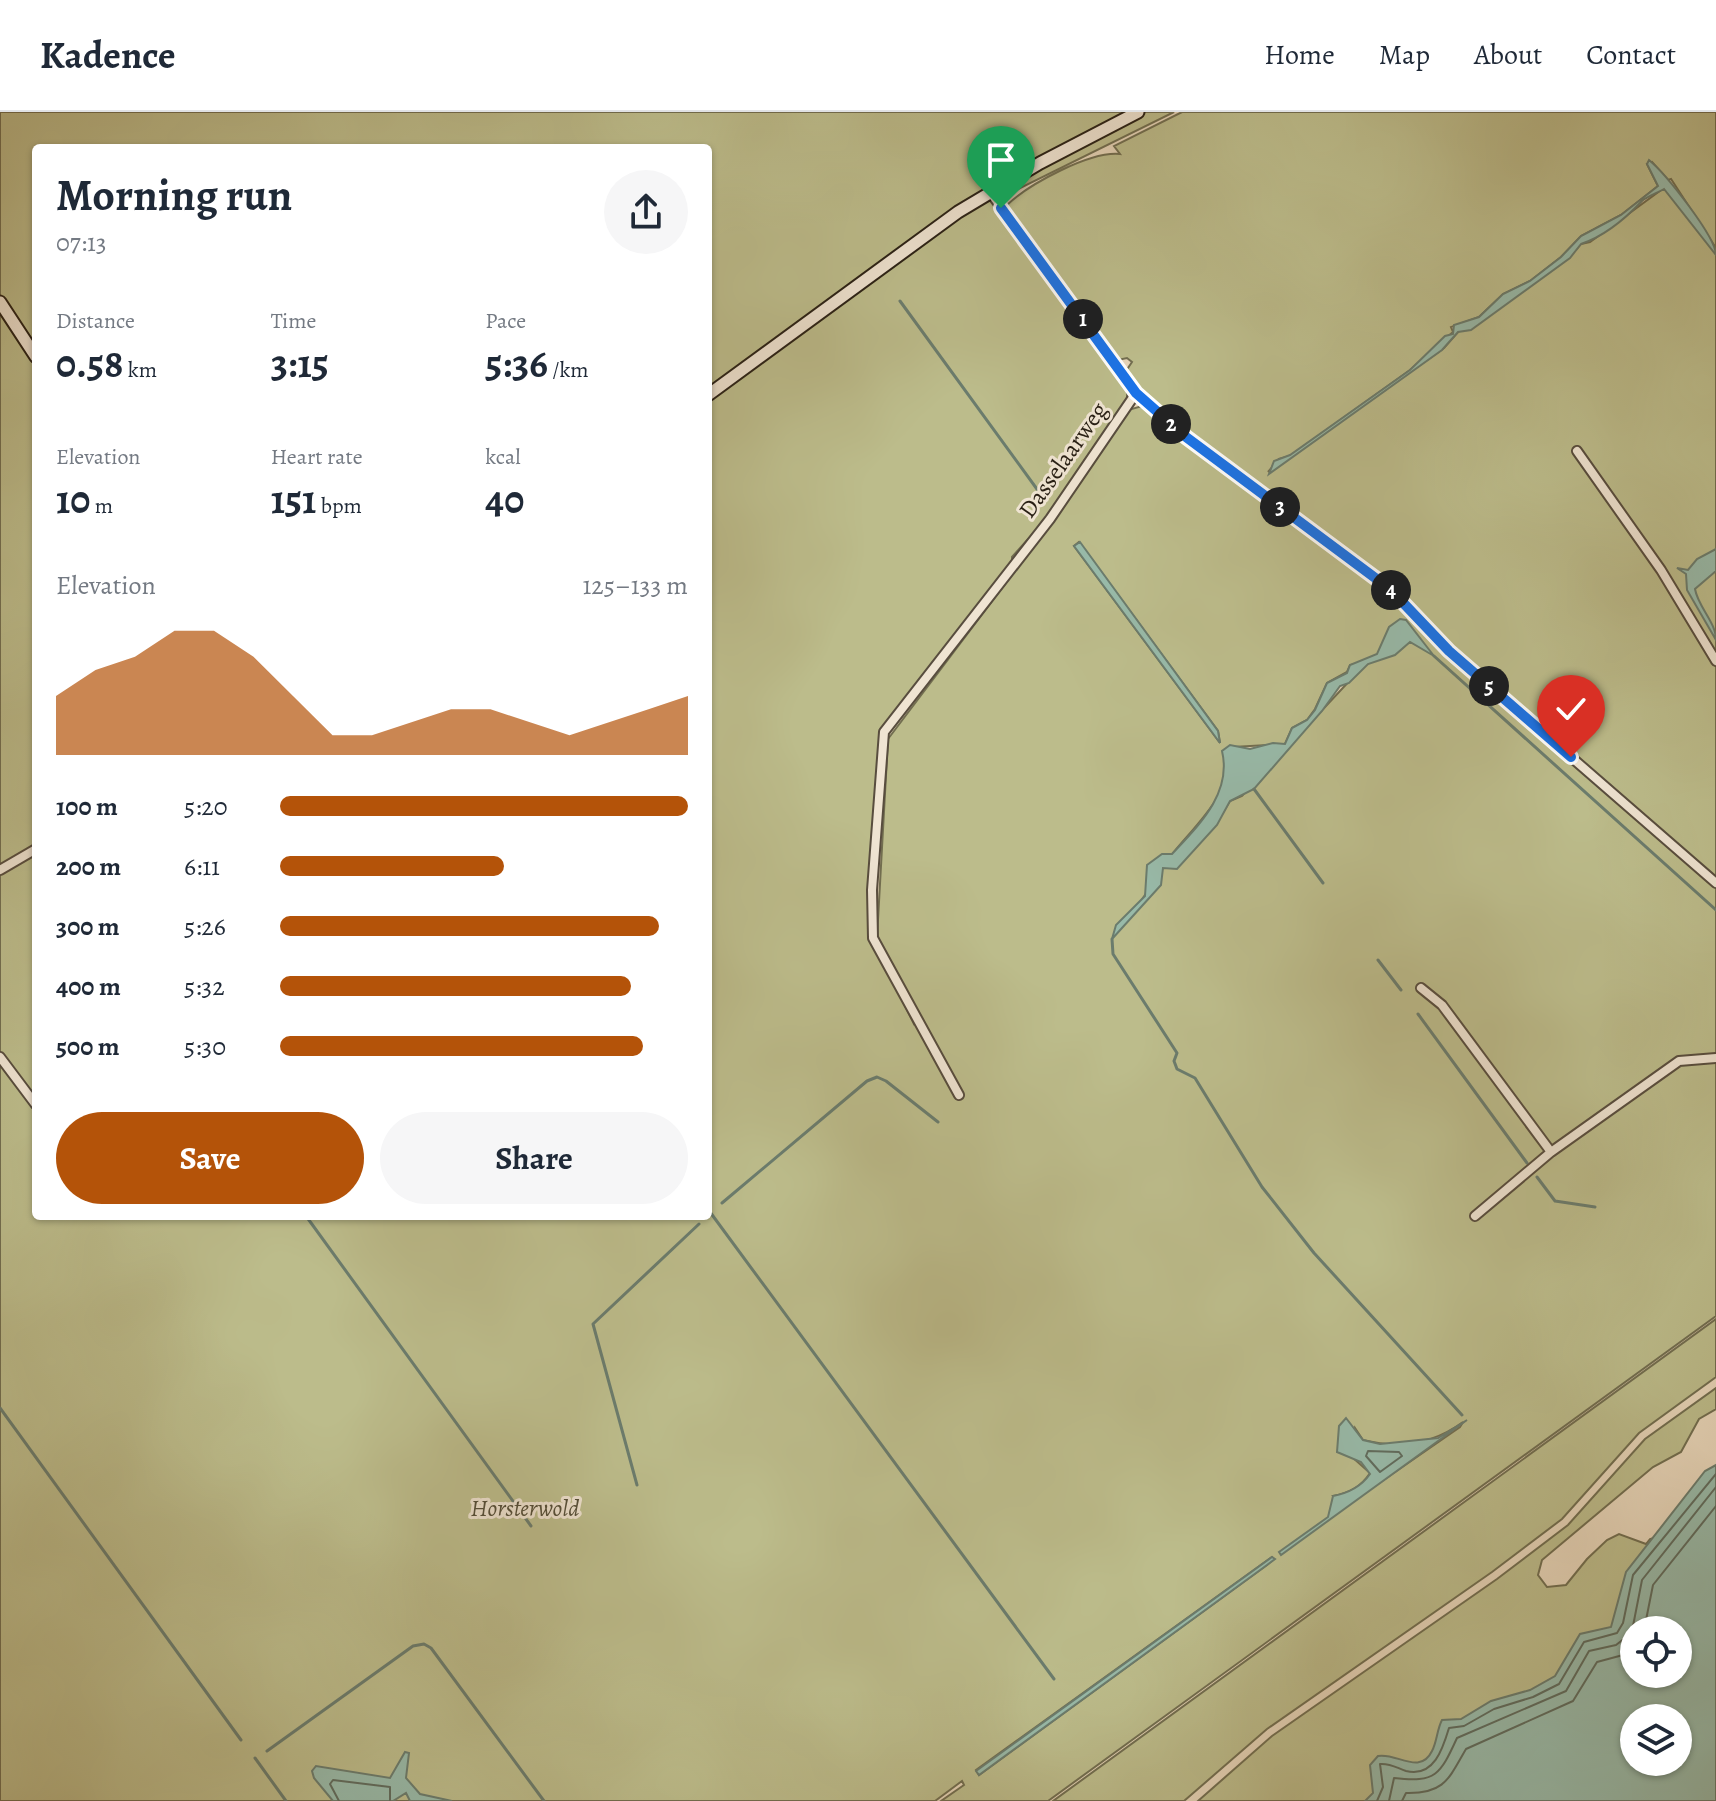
<!DOCTYPE html>
<meta charset="utf-8">
<style>
body{margin:0;font-family:Alegreya,serif;background:#f6f6f7;color:#1f2937;height:100vh;display:flex;flex-direction:column;font-size:30px;white-space:nowrap}
*{box-sizing:border-box;margin:0}
p{font-size:26px;color:#747a83}
.icon{flex:none;width:44px;height:44px;fill:none;stroke:currentColor;stroke-width:2;stroke-linecap:round;stroke-linejoin:round}
.map{position:relative;flex:1;overflow:hidden}
.drawer{position:absolute;left:32px;top:32px;width:680px;height:1076px;display:flex;flex-direction:column;background:#fff;border-radius:8px;box-shadow:0 2px 6px #0004}
.drawer>*{flex:none}
.tools{position:absolute;left:1620px;top:1504px;display:grid;gap:16px}
.tools a{display:grid;place-items:center;width:72px;height:72px;border-radius:50%;background:#fff;box-shadow:0 2px 6px #0004;font-size:40px}
.pin{position:absolute;display:grid;place-items:center;width:68px;height:68px;color:#fff;margin:-82px -34px;border-radius:50% 50% 50% 0;rotate:-45deg;box-shadow:0 0 8px #0007}
.pin .icon{rotate:45deg}
.km{position:absolute;width:40px;height:40px;margin:-20px;border-radius:50%;background:#222;color:#fff;font-size:22px;line-height:40px;text-align:center}
.round{display:grid;place-items:center;flex:none;width:84px;height:84px;border-radius:42px;background:#f6f6f7}
.head{display:flex;align-items:center;justify-content:space-between;height:136px;padding:0 24px}
h1{font-size:44px;font-weight:700;line-height:60px}
.figures{display:grid;grid-template-columns:repeat(3,1fr);gap:12px;height:136px;padding:8px 24px}
.figures div{display:grid;align-content:center}
.figures b{font-size:40px;font-weight:700}
.figures small{font-size:22px;font-weight:400}
.figures p{font-size:22px}
.chart{height:224px;padding:16px 24px}
.chart p{display:flex;justify-content:space-between}
.chart svg{width:100%;height:144px;margin-top:8px;fill:#b45309;opacity:.7}
.action{display:flex;gap:16px;margin-top:auto;padding:16px 24px}
.action a{flex:1;height:92px;border-radius:48px;background:#b45309;color:#fff;font-size:32px;font-weight:700;line-height:92px;text-align:center}
.action a+a{background:#f6f6f7;color:#1f2937}
ul{padding:0 24px;list-style:none;font-size:26px}
li{display:grid;grid-template-columns:128px 96px 1fr;align-items:center;height:60px}
li i{height:20px;border-radius:10px;background:#b45309}
header{display:flex;align-items:center;gap:48px;box-sizing:border-box;height:112px;padding:0 40px;background:#fff;border-bottom:2px solid #e0e1e3}
header strong{font-size:38px}
nav{display:flex;gap:44px;margin-inline-start:auto;font-size:28px}
.map>svg:first-child{display:block}
.green{fill:#bcbc8b;stroke:#726e50;stroke-width:2;fill-rule:evenodd}
.water{fill:#98baa9;stroke:#6b7c6d;stroke-width:2;fill-rule:evenodd}
.lines{fill:none;stroke-linecap:round;stroke-linejoin:round}
.shore{stroke:#606c5e;stroke-width:2}
.stream{stroke:#6b7c6d;stroke-width:3}
.street-casing{stroke:#584d3e;stroke-width:12}
.secondary-casing{stroke:#281f14;stroke-width:15}
.street{stroke:#efe4d2;stroke-width:8}
.secondary{stroke:#efe4d2;stroke-width:11}
.route-casing{stroke:#fff;stroke-width:16}
.route{stroke:#1a73e8;stroke-width:10}
.labels{text-anchor:middle;dominant-baseline:central;stroke-width:6;stroke-linejoin:round;paint-order:stroke}
.street-label{font-size:24px;fill:#281f14;stroke:#efe4d2}
.park-label{font-size:24px;font-style:italic;fill:#544e38;stroke:#efe4d2}
</style>
<header>
<strong>Kadence</strong>
<nav><a>Home</a><a>Map</a><a>About</a><a>Contact</a></nav>
</header>
<div class="map">
<svg width="1716" height="1689" viewBox="0 0 1716 1689">
<rect width="100%" height="100%" fill="#e7d6ba"/>
<filter id="stains"><feTurbulence type="fractalNoise" baseFrequency=".0025" numOctaves="4"/><feColorMatrix values="0 0 0 0 .2 0 0 0 0 .09 0 0 0 0 .02 0 0 0 .5 -.17"/></filter>
<radialGradient id="worn" r=".72"><stop offset=".6" stop-color="#630" stop-opacity="0"/><stop offset="1" stop-color="#630" stop-opacity=".3"/></radialGradient>
<path class="green" d="M0,0h1127l-139,76 131,186 8,14v12l-80,118 -35,39v6l-132,172 -10,174 5,36 39,79 7,-7 -44,-79 11,-199 154,-204 86,-125 14,-4 107,83 7,-5 -107,-83 -23,-30 6,-9 -5,-4 -9,2 -111,-155c22,-21 83,-54 113,-51l-6,-8 68,-34h534v136l-45,-69 -3,1 -16,-18 -5,2 11,22 -37,29 -40,21 -20,21 -31,24 -27,13 -24,23 -28,10 2,5 -43,38 -120,86 -11,3 -11,13 176,-124 14,-16 113,-77 10,-11 9,-2 78,-57 48,66v1065l-668,485h-107l23,-16 -2,-4 -27,20h-935zM36,36h672v1068h-672zM1079,430l139,189 2,12 -146,-197zM1368,549l-126,135 -12,5 -13,21 -46,45 -8,1 -24,36c11,-16 20,-32 31,-47 17,-24 69,-68 54,-100l9,-10 52,-3 7,-16 15,-8 8,-11 12,-26 20,-11 3,-7zM1463,1310l-3,5 -101,70 -17,10 -9,-11c16,-3 28,-9 37,-23l-19,-17 4,-28 8,12c36,9 70,4 100,-18zM1272,1445l2,2 -7,6 -288,210 -3,-5z
M1145,0h29l-156,77 -15,13 1,-13 51,-31z
M1716,1207v58l-77,56 -77,86 -70,53 -225,157 -83,72h-131z
M1716,1276v21l-17,10 -18,33 -28,15 -111,93 -4,15 9,12 19,-2 21,-26 20,-19 12,-6 27,10 4,-5 66,-19v281h-518l74,-65 225,-157 71,-54 77,-86zM1634,1518h44v44h-44zM1634,1606h44v44h-44z"/>
<path class="water" d="M1649,48c17,14 67,77 67,95l-52,-66c-7,4 -16,7 -22,12 -17,18 -37,35 -61,43l-11,14 -99,72 -13,2 -16,18 -173,124 5,-13 16,-6 120,-85 35,-34 8,-2 1,-9 25,-8 24,-23 27,-13 31,-24 20,-21 40,-21 37,-29 -11,-22z
M1080,430l138,189 2,12 -146,-197z
M1716,437v22l-21,18c3,18 21,33 21,51l-29,-50 -1,-16 -9,-6 11,2 9,-11z
M1400,507l6,1 28,36 -24,-14 -15,13 -27,9 -19,19 -9,3 -18,25 -68,78 -24,12 -13,24 -40,44 -14,-1 -2,17 -49,54 4,-14 29,-29 2,-31 15,-11h10c28,-30 60,-61 50,-103l8,-6 20,4 23,-6 12,1 7,-16 15,-8 8,-10 12,-27 20,-10 3,-8 27,-11 12,-27z
M1346,1306l17,22 17,4 58,-6 29,-18 -186,135 -2,-3 49,-35 5,-21c16,-3 28,-9 37,-22l-9,-12 -24,-10 2,-26z
M1716,1353v336h-351l8,-8 -3,-28 8,-9c18,-4 42,20 54,-5 5,-9 5,-22 10,-31l19,-1 30,-18 39,-11 25,-14 25,-42 31,-7 15,-55 79,-101zM1634,1518h44v44h-44zM1634,1606h44v44h-44z
M1272,1445l3,2 -8,6 -288,210 -3,-4z
M405,1640l4,1 -3,25 14,16 32,7h-42l-4,-8 -13,8h-60l-19,-23 -2,-7 4,-5 74,12z"/>
<g class="lines">
<path class="shore" d="M1368,1339l31,1 3,4 -22,16 -14,-16z
M1644,1518l9,-45 63,-79
M339,1689l-9,-17 3,-4 57,7v14
M1377,1689l6,-14 -3,-23c10,-1 17,4 26,7 28,7 37,-23 43,-43l15,-2 30,-17 39,-12 26,-13 25,-42 33,-9 6,-10 10,-48 83,-101
M1389,1689l5,-23c42,5 46,-3 63,-40l109,-47 23,-40 27,-6 9,-7 8,-12 9,-46 74,-93
M1402,1689l4,-8c39,1 43,-15 60,-44l107,-48 24,-39 26,-7 11,-8"/>
<path class="stream" d="M900,189l142,195
M1434,544l282,254
M1254,677l69,94
M1112,827l1,15 64,99 -3,8 3,8 18,9 67,109 52,66 148,162
M1378,848l23,30
M1418,902l109,149
M1537,1065l18,24 40,6
M722,1091l145,-122 10,-4 9,4 52,41
M710,1100l344,467
M306,1104l225,310
M0,1296l241,332
M637,1373l-44,-161 106,-100
M267,1639l146,-105 11,-2 7,4 113,153
M255,1646l31,43"/>
<defs>
<path id="street" d="M990,80l146,201 50,44 204,152 59,62 267,232
M1577,339l84,119 55,91
M0,758l36,-21
M1421,876l21,17 109,147
M0,945l36,48
M959,983l-86,-157 -1,-48 12,-158 166,-213 86,-126
M1475,1104l76,-64 128,-91 37,-3"/>
<path id="secondary" d="M0,190l36,55
M708,283l250,-183 82,-49 98,-51"/>
</defs>
<use href="#street" class="street-casing"/>
<use href="#secondary" class="secondary-casing"/>
<use href="#street" class="street"/>
<use href="#secondary" class="secondary"/>
</g>
<g class="lines">
<defs>
<path id="route" d="M1001,96l135,185 50,44 204,152 59,62 122,106"/>
</defs>
<use href="#route" class="route-casing"/>
<use href="#route" class="route"/>
</g>
<g class="labels">
<g class="street-label">
<text transform="translate(1063 348) rotate(-55)">Dasselaarweg</text>
</g>
<g class="park-label">
<text x="525" y="1396">Horsterwold</text>
</g>
</g>
<rect width="100%" height="100%" filter="url(#stains)"/>
<rect width="100%" height="100%" fill="url(#worn)"/>
</svg>
<div class="tools">
<a><svg class="icon" aria-label="locate" viewBox="0 0 24 24"><circle cx="12" cy="12" r="6"/><path d="M12 2v4M12 18v4M2 12h4M18 12h4"/></svg></a>
<a><svg class="icon" aria-label="layers" viewBox="0 0 24 24"><path d="M12 4l9 5-9 5-9-5zM3 14l9 5 9-5"/></svg></a>
</div>
<div class="pin" style="left:1001px;top:96px;background:#1e9e55"><svg class="icon" aria-label="arrive" viewBox="0 0 24 24"><path d="M6 21V4h12l-3 4 3 4H6"/></svg></div>
<div class="pin" style="left:1571px;top:645px;background:#d93025"><svg class="icon" aria-label="check" viewBox="0 0 24 24"><path d="M5 12l5 5 9-10"/></svg></div>
<b class="km" style="left:1083px;top:207px">1</b>
<b class="km" style="left:1171px;top:312px">2</b>
<b class="km" style="left:1280px;top:395px">3</b>
<b class="km" style="left:1391px;top:478px">4</b>
<b class="km" style="left:1489px;top:574px">5</b>
<section class="drawer">
<div class="head"><div><h1>Morning run</h1><p>07:13</p></div><a class="round"><svg class="icon" aria-label="share" viewBox="0 0 24 24"><path d="M12 15V3M7 8l5-5 5 5M5 13v7h14v-7"/></svg></a></div>
<div class="figures">
<div><p>Distance</p><b>0.58<small> km</small></b></div>
<div><p>Time</p><b>3:15</b></div>
<div><p>Pace</p><b>5:36<small> /km</small></b></div>
</div>
<div class="figures">
<div><p>Elevation</p><b>10<small> m</small></b></div>
<div><p>Heart rate</p><b>151<small> bpm</small></b></div>
<div><p>kcal</p><b>40</b></div>
</div>
<div class="chart"><p><span>Elevation</span>125–133 m</p>
<svg viewBox="0 0 160 44" preserveAspectRatio="none"><path d="M0 44V26L10 18L20 14L30 6L40 6L50 14L60 26L70 38L80 38L90 34L100 30L110 30L120 34L130 38L140 34L150 30L160 26V44z"/></svg>
</div>
<ul>
<li><b>100 m</b>5:20<i style="width:100%"></i></li>
<li><b>200 m</b>6:11<i style="width:55%"></i></li>
<li><b>300 m</b>5:26<i style="width:93%"></i></li>
<li><b>400 m</b>5:32<i style="width:86%"></i></li>
<li><b>500 m</b>5:30<i style="width:89%"></i></li>
</ul>
<div class="action"><a>Save</a><a>Share</a></div>
</section>
</div>
